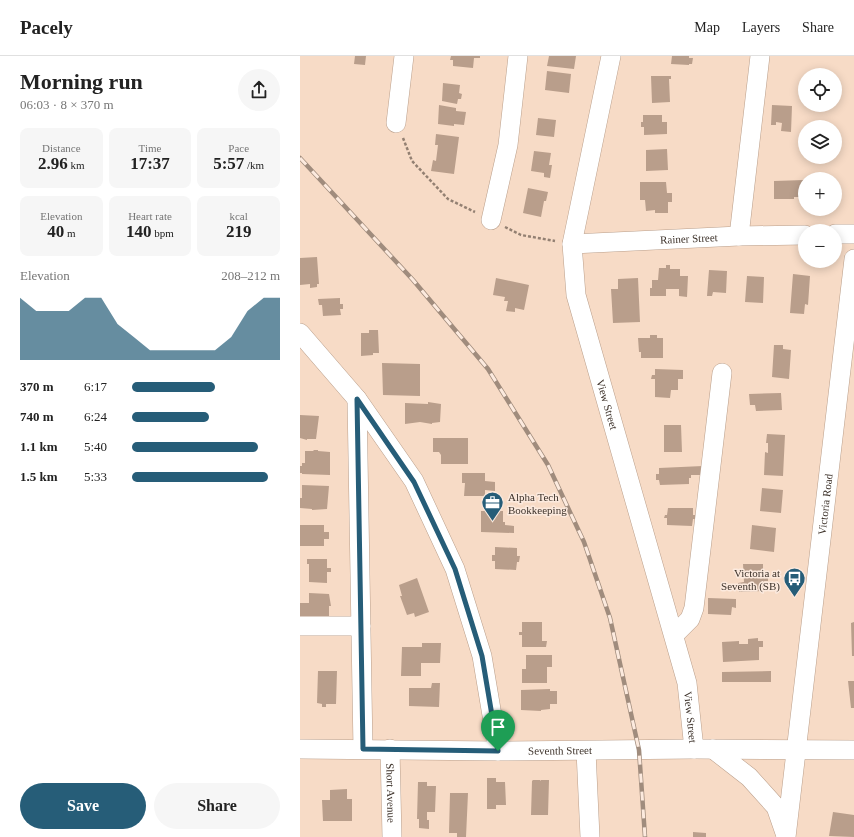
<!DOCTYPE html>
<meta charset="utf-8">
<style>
body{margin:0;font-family:Georgia,serif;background:#f6f6f6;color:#222;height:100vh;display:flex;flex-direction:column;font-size:15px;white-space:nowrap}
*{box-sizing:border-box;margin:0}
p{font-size:13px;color:#767676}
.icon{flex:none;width:22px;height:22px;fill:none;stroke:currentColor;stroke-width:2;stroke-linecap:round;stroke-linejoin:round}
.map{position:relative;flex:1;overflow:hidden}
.sheet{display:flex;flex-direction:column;background:#fff;width:300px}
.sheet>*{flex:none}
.fabs{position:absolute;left:498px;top:12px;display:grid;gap:8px}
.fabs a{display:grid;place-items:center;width:44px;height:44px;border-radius:50%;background:#fff;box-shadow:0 2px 10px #0003;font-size:20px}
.pin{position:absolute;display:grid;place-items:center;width:34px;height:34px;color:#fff;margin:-41px -17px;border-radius:50% 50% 50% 0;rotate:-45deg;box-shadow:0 0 4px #0007}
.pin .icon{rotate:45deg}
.round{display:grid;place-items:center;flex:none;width:42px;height:42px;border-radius:21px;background:#f6f6f6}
.summary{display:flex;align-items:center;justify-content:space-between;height:68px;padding:0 20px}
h1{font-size:22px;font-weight:700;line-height:30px}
.metrics{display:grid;grid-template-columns:repeat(3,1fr);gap:6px;height:68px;padding:4px 20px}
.metrics div{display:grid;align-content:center;border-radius:8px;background:#f6f6f6;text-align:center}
.metrics b{font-size:17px;font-weight:700}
.metrics small{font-size:11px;font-weight:400}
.metrics p{font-size:11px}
.chart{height:112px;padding:8px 20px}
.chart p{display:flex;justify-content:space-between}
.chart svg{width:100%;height:72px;margin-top:4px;fill:#265d78;opacity:.7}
.cta{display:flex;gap:8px;margin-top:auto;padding:8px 20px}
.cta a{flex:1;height:46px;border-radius:24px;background:#265d78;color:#fff;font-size:16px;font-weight:700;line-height:46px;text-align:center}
.cta a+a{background:#f6f6f6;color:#222}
ul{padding:0 20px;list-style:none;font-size:13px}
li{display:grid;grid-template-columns:64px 48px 1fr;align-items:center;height:30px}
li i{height:10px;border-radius:5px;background:#265d78}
header{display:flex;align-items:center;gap:24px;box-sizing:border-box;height:56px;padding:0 20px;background:#fff;border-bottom:1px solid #e0e0e0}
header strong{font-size:19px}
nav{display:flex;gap:22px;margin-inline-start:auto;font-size:14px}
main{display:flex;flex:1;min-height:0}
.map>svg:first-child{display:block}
.building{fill:#b99e8b}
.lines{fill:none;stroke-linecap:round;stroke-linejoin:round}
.minor-casing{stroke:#ba9f8b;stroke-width:20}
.path{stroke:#938072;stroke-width:2.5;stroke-dasharray:3 2;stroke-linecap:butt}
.minor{stroke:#fff;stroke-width:19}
.rail-casing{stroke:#a08c7d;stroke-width:4.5}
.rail{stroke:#fceade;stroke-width:3;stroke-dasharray:9;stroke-linecap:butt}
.route-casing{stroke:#fff;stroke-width:8}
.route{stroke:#265d78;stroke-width:5}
.labels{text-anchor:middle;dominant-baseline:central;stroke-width:3;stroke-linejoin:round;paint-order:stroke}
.street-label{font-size:11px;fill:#3d322a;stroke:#fceade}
.poi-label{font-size:11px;fill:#3d322a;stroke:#fceade;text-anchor:start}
</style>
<header>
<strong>Pacely</strong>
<nav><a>Map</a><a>Layers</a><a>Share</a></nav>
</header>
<main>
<section class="sheet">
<div class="summary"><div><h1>Morning run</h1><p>06:03 · 8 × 370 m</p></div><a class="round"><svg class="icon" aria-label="share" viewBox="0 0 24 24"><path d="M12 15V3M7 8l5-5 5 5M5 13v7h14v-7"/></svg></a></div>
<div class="metrics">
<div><p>Distance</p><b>2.96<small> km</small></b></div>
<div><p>Time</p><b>17:37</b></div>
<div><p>Pace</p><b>5:57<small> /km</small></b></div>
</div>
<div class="metrics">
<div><p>Elevation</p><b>40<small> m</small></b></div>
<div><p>Heart rate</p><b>140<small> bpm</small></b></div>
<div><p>kcal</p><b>219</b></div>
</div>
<div class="chart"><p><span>Elevation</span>208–212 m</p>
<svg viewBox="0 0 160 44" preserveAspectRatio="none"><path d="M0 44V6L10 14L20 14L30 14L40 6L50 6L60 22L70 30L80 38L90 38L100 38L110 38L120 38L130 30L140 14L150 6L160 6V44z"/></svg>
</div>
<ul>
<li><b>370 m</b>6:17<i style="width:56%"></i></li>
<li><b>740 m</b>6:24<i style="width:52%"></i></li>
<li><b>1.1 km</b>5:40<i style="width:85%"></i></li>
<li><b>1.5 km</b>5:33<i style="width:92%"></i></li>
</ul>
<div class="cta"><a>Save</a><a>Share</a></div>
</section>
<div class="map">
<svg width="554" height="781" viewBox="0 0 554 781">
<rect width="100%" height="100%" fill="#f7dbc6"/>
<path class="building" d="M55,0h11l-1,9 -11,-1z
M151,0h29v2h-6l-1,10 -20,-2v-6h-3z
M249,0h27l-2,13 -27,-3z
M372,0h17v2h4l-1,6h-3v1l-18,-1z
M247,15l24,3 -2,19 -24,-3z
M351,20h20v3h-2l1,23 -18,1z
M143,27l17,2 -1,8 3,1 -1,5h-3l-1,5 -15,-3z
M139,49l17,3v3l10,1 -2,13 -10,-1v2l-16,-2z
M472,49l20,1 -1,26 -10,-1 1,-8 -6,-1v3h-5z
M343,59h19v7h5v12l-23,1v-8h-3v-5h2z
M238,62l18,2 -2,17 -18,-2z
M136,78l23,3 -5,37 -23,-3 2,-11 3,1 2,-16h-3z
M367,93l1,21 -22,1v-21z
M234,95l17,2 -2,12h3l-2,13 -6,-1v-4l-13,-2z
M504,124l1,17h-11v2h-20v-18z
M340,126h26l1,11h5v9h-4v11h-13v-3l-9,1 -1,-11h-5z
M228,132l20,4 -2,9h-2l-3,16 -18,-4z
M17,201l2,27h-2v3l-7,1v-4l-10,1v-27z
M366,209h4v4h10v7h8l-1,21 -8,-1v-7h-13v7h-16v-8h2v-8h6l1,-12h7z
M409,214l18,1 -1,22 -13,-1 -1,4h-5z
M493,218l17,2 -2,29 -3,-1 -1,10 -14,-1z
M447,220l17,1 -1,26 -18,-1z
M196,222l33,7 -5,25 -9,-2v4l-9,-1 2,-10h-4l1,-4 -12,-2z
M338,222l2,44 -27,1 -2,-34h7v-10z
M40,242v6h3v5h-3l1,6 -18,1 -1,-11h-3l-1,-6z
M69,274h9l1,23h-6v2l-12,1v-23h8z
M350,279h7v3h6v20h-22v-6h-2l-1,-14h12z
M474,289h9v4l8,1 -2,29 -17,-2z
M82,307l38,1v32l-37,-1z
M355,313l28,1v9h-5v11h-7l-1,8 -15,-1v-18h-4l1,-4h3z
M481,337l1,17 -26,1 -1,-6h-5l-1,-11z
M128,346l13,2 -1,18 -8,1v1l-12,-2 -15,2v-21l23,1z
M0,359l19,1 -3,23h-9v1l-7,-2z
M364,369h17l1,27h-18z
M467,378l18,1 -2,41 -19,-1 1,-23 3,1v-10h-2z
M133,382h35v26h-27v-9l-2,-3h-6z
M14,394h4v1l12,1v23l-28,-1v-1h-2v-7h2v-3h3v-12h8z
M403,410l1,9h-13v3h-2v6l-29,1 -1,-5h-3v-6h3v-6z
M162,417h23v8l10,1v9l-10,-1v6h-21l1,-13h-3z
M2,429l27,1 -2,23 -15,1v-1l-12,-1v-10h2z
M462,432l21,2 -2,23 -21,-2z
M368,452h25v7h2v4h-2l-1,7 -25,-1v-7h-3l1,-3h2z
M181,455h22v11h2v3l9,1v7l-33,-1z
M0,469h24v7h5v7h-5v7h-24z
M452,469l24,3 -2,24 -24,-3z
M195,491l22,1v8h3l-1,6h-2l-1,8 -21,-1v-8h-3v-6h3z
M7,503h20v9h4v4h-4v11l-18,-1v-18h-2z
M443,508h20v10h5v7h-4v10l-25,1 -1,-9 6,-1z
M117,522l12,34 -14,5 -1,-4 -7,2 -7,-19h2l-3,-11z
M9,537l20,1 2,12h-2v10h-23v2h-6v-15h9z
M408,542l28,1v9l-4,-1 -1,8 -23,-1z
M222,566h20v19h5l-1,6h-24v-12h-3v-3h3z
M554,566v34h-2l-1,-33z
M458,582v3h5v6h-4v13l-36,2 -1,-20 17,-1v3h9v-5z
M122,587h19l-1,20h-19v13h-20l1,-29h20z
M226,599h26v12h-5v16h-25v-14h4z
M18,615h19l-1,33h-10v3h-4v-3l-5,-1z
M471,615v11h-49v-10z
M548,625h6v27h-3z
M132,627h8l-1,24 -30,-1v-18h22z
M250,633v2h7v13h-7v5l-9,1v1l-20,-1v-20z
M187,722h9v4h9l1,23h-10v4h-9z
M233,724h7v1l1,-1h8l-1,35h-17l1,-34z
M118,726h9v4h9l-1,26h-8v8h2v9l-10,-1v-9h-2z
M47,733v10h5v22h-29l-1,-21h8v-10z
M150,737h18l-2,44h-9v-4h-8z
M533,756l21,3v22l-25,-1z
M393,776l13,1v4h-13z"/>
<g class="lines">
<defs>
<g id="minor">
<path id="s1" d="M311,0l-39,188 4,51 111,388 7,66"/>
<path d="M96,67l8,-67"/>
<path d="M191,164l17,-75 10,-89"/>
<path d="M535,178h19"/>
<path d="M439,180l21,-180"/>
<path id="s2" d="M272,188l167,-8 66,-1"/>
<path d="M0,277l57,66 57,82 41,88 27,87 16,95"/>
<path d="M57,343l6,350"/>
<path d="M0,570h61"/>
<path d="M374,579l16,-16 4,-11 28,-235"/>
<path id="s3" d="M0,693l198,2 196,-2 160,1"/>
<path id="s4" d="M90,693l2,88"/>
<path d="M413,693l36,28 27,30 9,26"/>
<path d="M286,695l4,86"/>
<path id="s5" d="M486,781l68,-578"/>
</g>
</defs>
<use href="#minor" class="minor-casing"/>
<path class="path" d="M103,82l9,23 36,38 27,13
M205,171l16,8 34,6"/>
<use href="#minor" class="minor"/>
<defs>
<path id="rail" d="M0,102l113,122 75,89 60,96 36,77 26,76 29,132 6,87"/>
</defs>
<use href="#rail" class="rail-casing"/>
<use href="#rail" class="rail"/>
</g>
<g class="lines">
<defs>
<path id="route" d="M57,343l57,83 41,87 27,87 16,95 -135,-2z"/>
</defs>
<use href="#route" class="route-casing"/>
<use href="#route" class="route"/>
</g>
<defs>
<symbol id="office-pin" viewBox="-11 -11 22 30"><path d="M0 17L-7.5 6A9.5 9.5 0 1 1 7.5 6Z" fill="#265d78" stroke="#fceade"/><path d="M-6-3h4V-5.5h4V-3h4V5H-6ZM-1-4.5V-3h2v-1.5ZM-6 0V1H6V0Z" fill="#fff"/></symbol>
<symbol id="bus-pin" viewBox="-11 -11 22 30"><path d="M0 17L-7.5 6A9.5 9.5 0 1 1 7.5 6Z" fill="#265d78" stroke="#fceade"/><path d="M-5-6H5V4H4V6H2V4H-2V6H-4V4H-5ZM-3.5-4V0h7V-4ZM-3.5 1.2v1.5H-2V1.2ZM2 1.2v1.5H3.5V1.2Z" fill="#fff"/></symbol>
</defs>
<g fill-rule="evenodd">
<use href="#office-pin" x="180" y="434" width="25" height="34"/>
<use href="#bus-pin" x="482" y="510" width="25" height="34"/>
</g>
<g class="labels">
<g class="street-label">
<text stroke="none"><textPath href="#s2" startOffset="117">Rainer Street</textPath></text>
<text stroke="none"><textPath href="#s1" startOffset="357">View Street</textPath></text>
<text stroke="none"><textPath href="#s5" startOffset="335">Victoria Road</textPath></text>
<text stroke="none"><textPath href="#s1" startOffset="681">View Street</textPath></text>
<text stroke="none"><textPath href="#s3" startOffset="260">Seventh Street</textPath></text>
<text stroke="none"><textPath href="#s4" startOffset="44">Short Avenue</textPath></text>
</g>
<g class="poi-label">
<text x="208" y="441">Alpha Tech<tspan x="208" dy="13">Bookkeeping</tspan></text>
<text x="480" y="517" text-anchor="end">Victoria at<tspan x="480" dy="13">Seventh (SB)</tspan></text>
</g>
</g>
</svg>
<div class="fabs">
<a><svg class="icon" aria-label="locate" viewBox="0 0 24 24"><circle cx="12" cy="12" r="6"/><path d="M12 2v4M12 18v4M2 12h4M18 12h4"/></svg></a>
<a><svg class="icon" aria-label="layers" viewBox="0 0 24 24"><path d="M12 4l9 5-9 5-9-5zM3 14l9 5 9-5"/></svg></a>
<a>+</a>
<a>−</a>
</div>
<div class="pin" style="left:198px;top:695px;background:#1e9e55"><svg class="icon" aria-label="arrive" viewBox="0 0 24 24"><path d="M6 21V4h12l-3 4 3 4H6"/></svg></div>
</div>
</main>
